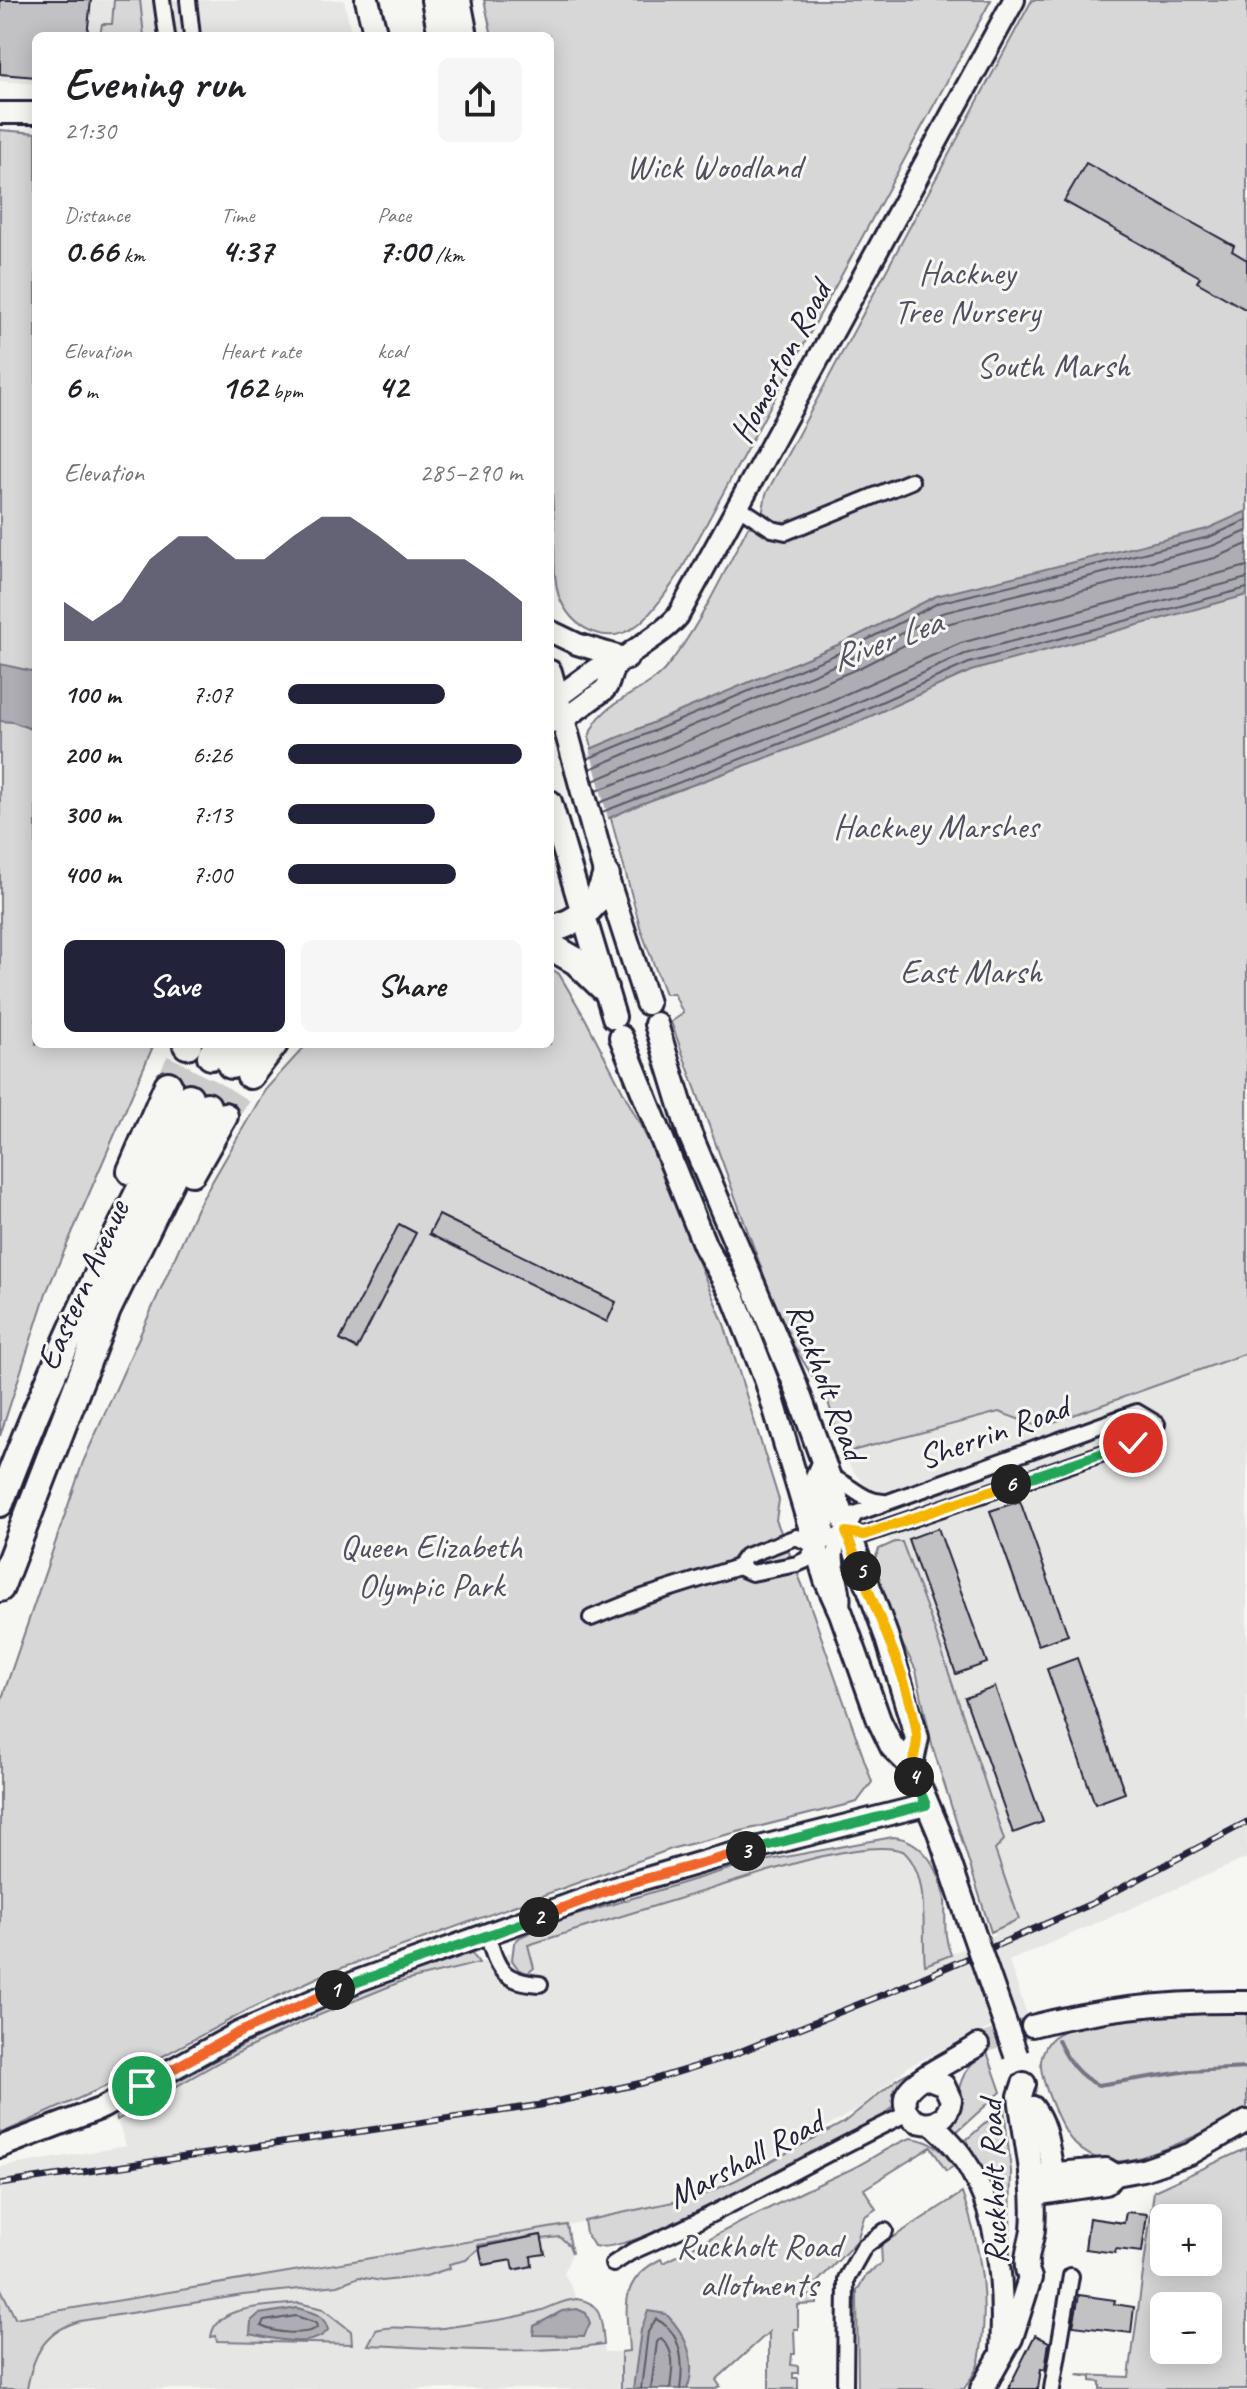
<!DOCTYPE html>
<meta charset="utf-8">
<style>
body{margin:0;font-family:Caveat,sans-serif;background:#f6f6f6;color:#202124;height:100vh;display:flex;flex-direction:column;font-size:30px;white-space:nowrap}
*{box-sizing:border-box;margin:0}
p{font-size:26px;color:#757577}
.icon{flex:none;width:44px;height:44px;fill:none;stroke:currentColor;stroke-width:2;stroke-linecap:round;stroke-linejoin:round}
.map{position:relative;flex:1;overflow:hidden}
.drawer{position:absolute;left:32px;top:32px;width:522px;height:1016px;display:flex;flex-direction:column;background:#fff;border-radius:12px;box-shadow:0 4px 20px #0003}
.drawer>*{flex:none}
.controls{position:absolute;left:1150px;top:2204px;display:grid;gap:16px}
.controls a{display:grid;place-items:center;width:72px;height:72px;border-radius:12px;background:#fff;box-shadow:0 4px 20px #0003;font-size:40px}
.pin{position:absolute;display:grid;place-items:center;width:68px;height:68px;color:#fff;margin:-34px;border:4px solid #fff;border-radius:50%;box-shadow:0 2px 8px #0007}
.km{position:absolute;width:40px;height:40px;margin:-20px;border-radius:50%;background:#222;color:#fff;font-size:22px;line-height:40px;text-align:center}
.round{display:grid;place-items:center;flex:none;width:84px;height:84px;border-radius:12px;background:#f6f6f6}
.head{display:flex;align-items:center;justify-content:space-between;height:136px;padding:0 32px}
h1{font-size:44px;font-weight:600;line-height:60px}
.figures{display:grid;grid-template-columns:repeat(3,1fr);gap:12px;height:136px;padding:8px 32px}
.figures div{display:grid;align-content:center}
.figures b{font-size:34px;font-weight:600}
.figures small{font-size:22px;font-weight:400}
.figures p{font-size:22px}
.chart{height:224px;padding:16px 32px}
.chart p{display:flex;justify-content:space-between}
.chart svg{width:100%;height:144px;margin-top:8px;fill:#22223b;opacity:.7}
.button{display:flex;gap:16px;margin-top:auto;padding:16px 32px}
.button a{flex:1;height:92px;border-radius:12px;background:#22223b;color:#fff;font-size:32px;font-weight:600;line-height:92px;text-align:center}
.button a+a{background:#f6f6f6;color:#202124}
ul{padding:0 32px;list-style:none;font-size:26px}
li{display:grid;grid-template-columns:128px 96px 1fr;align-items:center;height:60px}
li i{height:20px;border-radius:10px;background:#22223b}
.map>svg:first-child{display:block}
.built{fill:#e6e6e4}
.green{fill:#d7d7d7;stroke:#7c7c89;stroke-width:2;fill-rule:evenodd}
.water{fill:#adadb3;stroke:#757583;stroke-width:2}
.pier{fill:#f6f6f2}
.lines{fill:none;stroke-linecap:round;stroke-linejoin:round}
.shore{stroke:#5a5a6b;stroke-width:2}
.stream{stroke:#757583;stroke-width:4}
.building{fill:#c2c2c4;stroke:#22223b;stroke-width:2}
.secondary-tunnel{stroke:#cccccd;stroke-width:20;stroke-dasharray:20 10;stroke-linecap:butt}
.highway-tunnel{stroke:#cccccd;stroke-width:26;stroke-dasharray:26 13;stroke-linecap:butt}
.street-casing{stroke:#22223b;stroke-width:20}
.secondary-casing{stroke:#22223b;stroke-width:26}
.primary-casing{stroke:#22223b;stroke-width:28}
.highway-casing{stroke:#22223b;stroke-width:32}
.street{stroke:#f6f6f2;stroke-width:14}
.secondary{stroke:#f6f6f2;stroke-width:20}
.primary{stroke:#f6f6f2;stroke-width:22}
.highway{stroke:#f6f6f2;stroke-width:26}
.rail-casing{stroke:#22223b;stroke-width:7}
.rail{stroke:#f6f6f2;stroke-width:4;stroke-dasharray:12;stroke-linecap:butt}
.primary-bridge-casing{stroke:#22223b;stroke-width:28;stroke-linecap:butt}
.primary-bridge{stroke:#f6f6f2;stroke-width:22}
.split-1-casing{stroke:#fff;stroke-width:16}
.split-2-casing{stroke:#fff;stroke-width:16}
.split-3-casing{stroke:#fff;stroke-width:16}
.split-4-casing{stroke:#fff;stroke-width:16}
.split-5-casing{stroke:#fff;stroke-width:16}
.split-6-casing{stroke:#fff;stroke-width:16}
.split-7-casing{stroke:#fff;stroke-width:16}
.split-1{stroke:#f0652b;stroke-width:10}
.split-2{stroke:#22a559;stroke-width:10}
.split-3{stroke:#f0652b;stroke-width:10}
.split-4{stroke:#22a559;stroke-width:10}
.split-5{stroke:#f5b400;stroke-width:10}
.split-6{stroke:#f5b400;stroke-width:10}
.split-7{stroke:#22a559;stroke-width:10}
.labels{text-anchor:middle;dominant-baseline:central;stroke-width:6;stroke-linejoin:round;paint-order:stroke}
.park-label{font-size:34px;fill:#4f4f62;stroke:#f6f6f2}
.street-label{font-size:34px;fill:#22223b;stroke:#f6f6f2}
.water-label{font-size:36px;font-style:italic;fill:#535365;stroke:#f6f6f2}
</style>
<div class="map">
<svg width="1247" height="2389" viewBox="0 0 1247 2389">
<rect width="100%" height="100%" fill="#f6f6f2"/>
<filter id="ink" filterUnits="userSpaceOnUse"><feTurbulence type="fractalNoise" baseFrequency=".0125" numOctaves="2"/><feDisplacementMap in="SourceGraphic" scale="16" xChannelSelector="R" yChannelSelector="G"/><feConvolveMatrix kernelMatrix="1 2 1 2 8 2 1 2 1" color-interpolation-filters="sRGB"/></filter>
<g filter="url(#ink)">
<path class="built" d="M0,0h344l8,36h-316v48l-36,-3z
M784,1330l256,97 207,-74v505l-238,103 19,56 -33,8 -86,41 -51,43 -121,68 -63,24 -106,24 4,28 -8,20 13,26 10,2 11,9 7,42h16v37h-597l-9,-71 -15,-31v-120l126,-21 -9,-26 135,-75 148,-63 64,-18 2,4 60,-21 -1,-7 276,-82 89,-12 16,3 14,21 14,91 62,-27 -1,-4 23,-11 -130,-381 45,-16 -13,-38 -28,10 -24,-5 -18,-22 -26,-78 -10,-10z"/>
<path class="green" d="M114,0h26l4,36h-44l2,-12h10z
M484,0h507l-313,576c-20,27 -44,70 -82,57 -16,-5 -28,-17 -35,-32 -9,-16 -6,-58 -7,-78 -11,-159 -4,-327 -4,-487h-58z
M1032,0h215v1353l-207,74 -41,-15 -155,41 -20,-64 -10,-10 -30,-49 -113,-308 12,-9 -9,-19h-9l-24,-64 -52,-193c9,-36 56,-43 77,-69 34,-42 57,-94 82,-141l6,-1 9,-16 3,-16z
M0,130l36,3v911h118l-108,249 -46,143z
M550,968l9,6 26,44 65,126 74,180 55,176 -3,20 32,79 64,183 -15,20 -183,46 -349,126 -75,35 -137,74 -113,51v-430l83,-242 114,-254 68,-118 42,-46h243z
M895,1542h7l33,89 69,209 -9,10 24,69 -28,13 -59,-187 -16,-75 -21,-40 -23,-64 7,-17z
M893,1837c30,2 49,35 52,63 1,20 -2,35 6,55l-26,10c-4,-34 6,-90 -22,-114 -40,-14 -149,25 -192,38 -61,18 -122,37 -183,56l6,23 -6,5 -9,-3 -7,-10 2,-17 6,-6 37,-16 185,-56z
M463,1951l8,1 8,11 -79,19 -100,41 -79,38 -104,59 -1,-6 137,-74 126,-59z
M1224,2010l23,4v94c-29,18 -107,59 -140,53 -12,-2 -24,-9 -32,-17 -13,-12 -36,-66 -34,-83 1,-10 7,-20 15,-26 25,-18 133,-22 168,-25z
M960,2045l-57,37 -10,24 -11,11c-54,24 -243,140 -288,129l-8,-13 -2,-12 117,-25 35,-16 107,-57 57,-46z
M987,2052l14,40 -47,42 -6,-6c12,-32 7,-58 39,-76z
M1004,2107l7,64 -1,70 -2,6 -5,2 -18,-66 4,-3 -23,-40z
M911,2138c21,3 31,11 43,28l-8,5 -15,-24 -67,42 12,20 -12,8 -7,24 -58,60 18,-9v12l-19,1v24h-4l1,25h-3l-1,11 7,1v7h-5v5h5v11h-29v-57l-53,48 4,6 -4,3h-95v-37l8,-1c-2,-42 -12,-70 32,-92l2,4c60,-32 120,-63 182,-91 23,-10 42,-26 66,-34z
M1247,2148v241h-147v-7l-9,-1v-4l-14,-2 52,2 25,-186zM1208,2218v44h-44v-44zM1208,2306v44h-44v-44z
M962,2193c19,52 28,113 17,168 -2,10 -10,20 -15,28h-106l-1,-98 9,-16 16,-12 -1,-18z
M567,2225l5,28 -3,-8 -9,-8 -18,2 -1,-4 -63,10v4l-12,11 -17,4 1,4 -24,8 -44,5 -23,-4 -21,8 -95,10 -163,26c-35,10 -47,33 -53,68h-27v-102l15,31z
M577,2299c25,3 25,23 27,45 -77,12 -158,4 -236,1l8,-15c19,-6 45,1 67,-2 32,-5 68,-8 99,-18 12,-4 21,-10 35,-11z
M299,2303l24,6 28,22 1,13 -135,-3 -1,-5 -5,1c4,-34 61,-30 88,-34z"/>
<path class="water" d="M1247,511v84l-276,76 -138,62 -192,71 -91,40v-78l297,-125 89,-45 271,-67z
M0,664l36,8v59l-23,-9 -13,-1z
M297,2308c14,4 28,6 31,22 -15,20 -57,8 -78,4l1,-13 8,-7z
M577,2309l9,4 4,10 -6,13 -51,-1 1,-9 28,-15z
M648,2311l18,3c20,20 32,47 21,75h-54l8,-59z"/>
<path class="pier" d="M589,746l20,76 -59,26v-86z"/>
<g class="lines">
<path class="shore" d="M587,759l264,-111 87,-45 271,-66 38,-17
M590,769l264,-112 88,-44 270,-67 35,-15
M593,781l266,-113 87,-44 269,-66 32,-14
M596,791l225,-86 140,-62 286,-77
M599,803l227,-87 139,-62 282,-76
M602,812l227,-87 140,-62 278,-75
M296,2316l20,7 1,5c-14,8 -42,5 -56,-2l3,-5z
M641,2389l7,-57 8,-13c27,14 28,44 24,70
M651,2389l6,-47 4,-4c16,15 11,32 9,51"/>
<path class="stream" d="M1058,2040c9,20 20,36 40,45l91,-14 58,-3"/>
</g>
<path class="building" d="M0,0h91l-4,36h-51v41l-36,-3z
M1086,163l148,83 -2,5 15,9v50l-50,-28 3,-5 -136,-76z
M439,1215l177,87 -9,20 -178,-88z
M399,1224l17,9 -59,116 -17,-9z
M1020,1501l48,134 -30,10 -48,-134z
M938,1528l49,135 -31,11 -48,-135z
M1077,1658l48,135 -30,11 -48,-135z
M995,1687l48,135 -30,11 -48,-135z
M1126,2212l21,2 -5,38 -26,-3 -1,4 -30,-4 4,-31 35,5z
M541,2235l4,19 -14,2 1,10 -18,4 -2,-10 -29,5 -4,-18z
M1079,2295l36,5 -1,4 20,3 -3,26 -58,-7z
M1035,2335l14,7 -4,28 -4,-1 -3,20h-30z"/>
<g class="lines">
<path class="secondary-tunnel" d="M978,2045l54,-19"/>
<path class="highway-tunnel" d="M168,1085l19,-40
M189,1097l22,-41
M207,1106l24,-41
M224,1116l26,-41"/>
<defs>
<path id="street" d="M162,0l5,36
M188,0l4,36
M739,507l33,22 14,3 125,-51
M1137,1412l20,12 -24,19 -269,92 -18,-3 9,-18z
M821,1458l-8,18 14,48 -3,18
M828,1476c21,6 33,26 56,26
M839,1536c-11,33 9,46 2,77
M738,1567l14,6 45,-9 9,-4 10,-14 30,-14
M591,1618l52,-21 95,-30 8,-11 50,-19 20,9
M487,1934c11,36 14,47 53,50
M613,2264l18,-12c95,-41 184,-94 277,-139
M845,2389l1,-110 18,-32 21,-16
M1052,2389l19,-113"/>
<path id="secondary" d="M0,113h36
M550,631l27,13 50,15
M550,703l46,-34 18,-1
M550,722l13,-2 41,-30c7,-7 5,-15 10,-22 13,-17 47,-31 64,-52l336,-616
M1032,2026c68,-18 145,-25 215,-24
M926,2078l18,7 7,15c-5,35 -50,28 -46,-2 2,-18 57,-41 73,-53
M1033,2107c16,21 14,42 21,66
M932,2124c67,55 73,148 69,228
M0,2147l102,-39 136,-75 122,-53 263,-95 89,-26 214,-54
M1030,2175l76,-6 10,6
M1033,2195l73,-11 10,-9 27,-5 47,-16 57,-33"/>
<path id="primary" d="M367,0l9,36
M550,672l56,204 41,127
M550,802l64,215
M656,1024l33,108 105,249 92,254 31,103 -6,28
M621,1037l84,209 29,52 33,84 59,198 15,33 38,107 13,27 19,19 28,66 33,97
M982,2389l29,-51 19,-60c-8,-16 1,-31 3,-49 4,-44 -8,-90 -13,-133l4,-12"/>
<path id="highway" d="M435,0l7,36
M457,0l7,36
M550,929c30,-6 49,-24 56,-53
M550,946l26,15 28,27
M187,1045l1,-1
M211,1056l7,-12
M231,1065l12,-21
M250,1075l24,-31
M131,1171l37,-86
M192,1172l32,-56
M0,1503c52,-140 118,-275 189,-406
M0,1588l107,-278 100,-204"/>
</defs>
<use href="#street" class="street-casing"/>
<use href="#secondary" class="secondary-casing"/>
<use href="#primary" class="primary-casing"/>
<use href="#highway" class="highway-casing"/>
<use href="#street" class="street"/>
<use href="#secondary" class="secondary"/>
<use href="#primary" class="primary"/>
<use href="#highway" class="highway"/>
<defs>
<path id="rail" d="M0,2184l541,-79 101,-22 85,-26 170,-68 194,-85 156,-82"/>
</defs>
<use href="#rail" class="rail-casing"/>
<use href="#rail" class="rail"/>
<defs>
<path id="primary-bridge" d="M972,1929l44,126"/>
</defs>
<use href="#primary-bridge" class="primary-bridge-casing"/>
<use href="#primary-bridge" class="primary-bridge"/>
</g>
</g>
<g class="lines" filter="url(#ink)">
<defs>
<path id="split-1" d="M142,2086l96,-53 97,-43"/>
<path id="split-2" d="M335,1990l204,-73"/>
<path id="split-3" d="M539,1917l84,-32 123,-34"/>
<path id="split-4" d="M746,1851l180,-46 -12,-28"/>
<path id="split-5" d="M861,1571c19,51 49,111 56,164 1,15 -8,27 -3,42"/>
<path id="split-6" d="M861,1571l-15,-39 18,3 147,-51"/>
<path id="split-7" d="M1011,1484l122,-41"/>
</defs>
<use href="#split-1" class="split-1-casing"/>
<use href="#split-2" class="split-2-casing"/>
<use href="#split-3" class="split-3-casing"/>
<use href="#split-4" class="split-4-casing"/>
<use href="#split-5" class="split-5-casing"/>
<use href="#split-6" class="split-6-casing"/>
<use href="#split-7" class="split-7-casing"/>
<use href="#split-1" class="split-1"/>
<use href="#split-2" class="split-2"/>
<use href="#split-3" class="split-3"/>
<use href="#split-4" class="split-4"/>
<use href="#split-5" class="split-5"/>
<use href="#split-6" class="split-6"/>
<use href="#split-7" class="split-7"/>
</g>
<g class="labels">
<g class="park-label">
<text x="714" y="166">Wick Woodland</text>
<text x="967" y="272">Hackney<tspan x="967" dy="39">Tree Nursery</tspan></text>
<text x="1053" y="365">South Marsh</text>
<text x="936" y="826">Hackney Marshes</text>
<text x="971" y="971">East Marsh</text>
<text x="431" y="1546">Queen Elizabeth<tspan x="431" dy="39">Olympic Park</tspan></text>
<text x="759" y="2245">Ruckholt Road<tspan x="759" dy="39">allotments</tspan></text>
</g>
<g class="street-label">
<text transform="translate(780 362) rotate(-62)">Homerton Road</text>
<text transform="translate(82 1285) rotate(-66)">Eastern Avenue</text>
<text transform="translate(827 1381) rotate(69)">Ruckholt Road</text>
<text transform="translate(993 1432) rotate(-20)">Sherrin Road</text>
<text transform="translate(745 2159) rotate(-28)">Marshall Road</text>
<text transform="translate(993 2182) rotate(-92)">Ruckholt Road</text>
</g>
<g class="water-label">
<text transform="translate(886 640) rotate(-20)">River Lea</text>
</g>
</g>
</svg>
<div class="controls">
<a>+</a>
<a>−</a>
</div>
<div class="pin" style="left:142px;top:2086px;background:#1e9e55"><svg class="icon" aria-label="arrive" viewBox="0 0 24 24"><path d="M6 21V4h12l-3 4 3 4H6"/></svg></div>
<div class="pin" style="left:1133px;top:1443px;background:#d93025"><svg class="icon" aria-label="check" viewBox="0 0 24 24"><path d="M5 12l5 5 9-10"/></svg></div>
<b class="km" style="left:335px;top:1990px">1</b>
<b class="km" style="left:539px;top:1917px">2</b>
<b class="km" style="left:746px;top:1851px">3</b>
<b class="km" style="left:914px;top:1777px">4</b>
<b class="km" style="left:861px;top:1571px">5</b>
<b class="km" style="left:1011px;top:1484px">6</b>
<section class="drawer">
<div class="head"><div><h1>Evening run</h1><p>21:30</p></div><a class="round"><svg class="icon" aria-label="share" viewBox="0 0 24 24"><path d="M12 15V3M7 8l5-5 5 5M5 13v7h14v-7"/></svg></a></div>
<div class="figures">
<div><p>Distance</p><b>0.66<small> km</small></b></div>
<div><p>Time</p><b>4:37</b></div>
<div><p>Pace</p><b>7:00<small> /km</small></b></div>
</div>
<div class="figures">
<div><p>Elevation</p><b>6<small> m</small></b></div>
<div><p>Heart rate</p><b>162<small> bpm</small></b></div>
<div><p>kcal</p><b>42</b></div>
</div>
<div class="chart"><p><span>Elevation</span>285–290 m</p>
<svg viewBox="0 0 160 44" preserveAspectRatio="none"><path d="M0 44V32L10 38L20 32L30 19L40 12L50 12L60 19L70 19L80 12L90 6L100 6L110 12L120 19L130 19L140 19L150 25L160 32V44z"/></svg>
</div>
<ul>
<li><b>100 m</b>7:07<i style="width:67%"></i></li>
<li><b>200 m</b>6:26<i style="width:100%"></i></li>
<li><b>300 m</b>7:13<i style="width:63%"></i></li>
<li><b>400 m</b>7:00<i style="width:72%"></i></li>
</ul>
<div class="button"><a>Save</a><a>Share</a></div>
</section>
</div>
